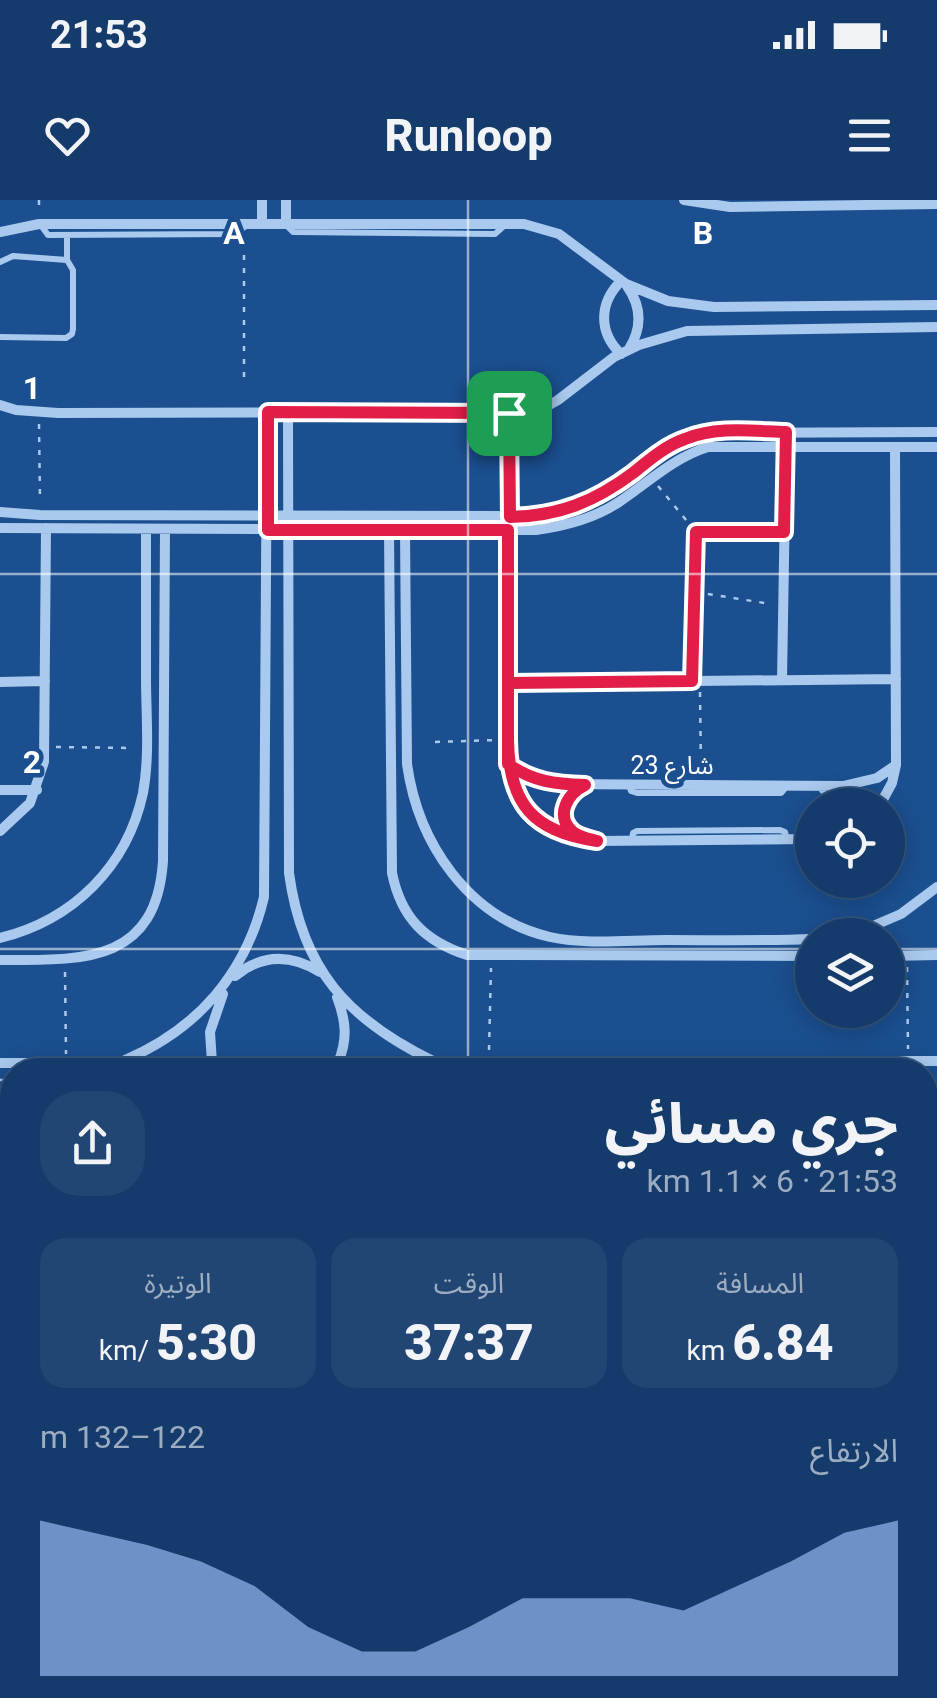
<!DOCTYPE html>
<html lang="ar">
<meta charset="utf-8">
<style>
body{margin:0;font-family:Roboto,"Noto Sans Arabic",sans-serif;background:#214673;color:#f1f3f6;direction:rtl;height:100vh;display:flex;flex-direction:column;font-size:38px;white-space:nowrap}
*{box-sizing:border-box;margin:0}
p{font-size:32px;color:#9dadc1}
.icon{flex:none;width:55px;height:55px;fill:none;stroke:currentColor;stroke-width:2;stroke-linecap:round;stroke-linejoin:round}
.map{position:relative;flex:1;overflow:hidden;direction:ltr}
.panel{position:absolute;left:0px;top:858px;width:938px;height:642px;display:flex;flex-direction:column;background:#143b6b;border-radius:40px 40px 0 0;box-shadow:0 5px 25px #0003,0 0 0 2px #33557e;direction:rtl}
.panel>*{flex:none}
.controls{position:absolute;left:795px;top:588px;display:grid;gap:20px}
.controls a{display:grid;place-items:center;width:110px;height:110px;border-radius:50%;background:#143b6b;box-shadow:0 5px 25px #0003,0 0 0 2px #33557e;font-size:50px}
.pin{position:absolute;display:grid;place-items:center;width:85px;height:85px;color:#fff;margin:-42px;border-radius:20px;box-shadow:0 5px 15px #0006}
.round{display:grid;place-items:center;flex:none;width:105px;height:105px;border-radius:40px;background:#214673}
.overview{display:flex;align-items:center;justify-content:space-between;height:170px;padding:0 40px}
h1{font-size:55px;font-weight:800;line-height:75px}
.figures{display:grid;grid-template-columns:repeat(3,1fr);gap:15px;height:170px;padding:10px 40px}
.figures div{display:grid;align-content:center;border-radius:25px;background:#214673;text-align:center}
.figures b{font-size:50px;font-weight:800}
.figures small{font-size:28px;font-weight:400}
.figures p{font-size:28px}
.chart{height:280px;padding:20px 40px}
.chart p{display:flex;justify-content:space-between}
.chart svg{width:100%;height:180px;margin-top:10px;fill:#90b9f0;opacity:.7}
.status{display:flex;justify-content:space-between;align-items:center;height:70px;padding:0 50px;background:#143b6b;direction:ltr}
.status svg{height:28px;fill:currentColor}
header{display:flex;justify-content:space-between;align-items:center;height:130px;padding:0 40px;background:#143b6b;font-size:45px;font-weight:800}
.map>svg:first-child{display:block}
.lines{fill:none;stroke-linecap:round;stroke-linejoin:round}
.path{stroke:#a9c9ee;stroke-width:2.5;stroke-dasharray:5 8;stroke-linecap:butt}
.lane{stroke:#a9c9ee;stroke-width:6}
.street{stroke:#a9c9ee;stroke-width:10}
.route-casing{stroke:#fff;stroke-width:20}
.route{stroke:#e11d48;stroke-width:12}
.grid{fill:none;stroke:#fff;stroke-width:2.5;stroke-opacity:0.55}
.labels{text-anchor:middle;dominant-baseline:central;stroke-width:9;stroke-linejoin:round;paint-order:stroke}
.street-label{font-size:25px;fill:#fff;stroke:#1b4f8f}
.grid-label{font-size:32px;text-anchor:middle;font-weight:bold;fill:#fff;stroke:#1b4f8f;stroke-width:9;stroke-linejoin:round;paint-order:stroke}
</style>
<div class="status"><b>21:53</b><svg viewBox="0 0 49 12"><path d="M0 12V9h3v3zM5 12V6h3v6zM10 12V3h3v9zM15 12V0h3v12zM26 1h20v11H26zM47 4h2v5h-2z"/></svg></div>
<header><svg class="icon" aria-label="menu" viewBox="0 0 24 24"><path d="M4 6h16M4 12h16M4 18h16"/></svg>Runloop<svg class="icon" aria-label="heart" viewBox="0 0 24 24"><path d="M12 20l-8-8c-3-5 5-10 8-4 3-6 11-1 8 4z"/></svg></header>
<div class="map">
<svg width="937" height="1498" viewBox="0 0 937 1498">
<rect width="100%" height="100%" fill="#1b4f8f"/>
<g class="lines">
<path class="path" d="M39,0v12
M244,42v142
M509,223l1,82
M39,224l1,77
M658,286l38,46 -4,138
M698,332h77
M695,392l76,12
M700,492l1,82
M435,542l63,-2
M56,547l77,1
M907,767l1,82
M65,772l1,82
M489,850l2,-82
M0,880h12
M925,963h12
M925,984l4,237
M0,1047h12
M0,1120l3,49h-3
M0,1229h12
M0,1343l12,-13
M928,1357l2,23
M925,1380h5l7,10
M925,1420l12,-9
M613,1488l7,10
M887,1488l8,10
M510,1489l1,9"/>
<path class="lane" d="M40,24l8,11 187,-1 12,-9
M286,25l7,7 202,2 10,-9
M67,35v23
M0,62l13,-6 54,4 6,10v59l-1,5 -6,4 -66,-1
M629,585l2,6 6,2h144l6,-7
M632,640l1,-7 4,-2 143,-1 5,2 2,7
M925,1233l12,-2
M927,1347h10
M189,1488l1,10
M565,1488l2,10
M795,1498l14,-10"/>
<path class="street" d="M286,0v24
M684,0l46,7 207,-3
M262,24v-24
M0,32l39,-8h485l35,10 67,50 42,17 46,6 223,-2
M621,81c-22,22 -23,51 0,73
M627,86c15,21 15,42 2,63
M0,205l16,5 42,3 462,-1 26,-5 12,-7 56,-43 25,-12 48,-14 250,-4
M288,212l1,461c13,96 58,146 144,188
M0,312l40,3 493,1c27,-3 51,-10 74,-24 34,-22 59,-50 99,-59l231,-1
M507,325l1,239c11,53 38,70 89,77l215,-2
M0,328l536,2c29,-4 58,-11 83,-28 30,-20 54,-44 89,-55h229
M389,330l3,343c9,44 32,68 75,82l345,1
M405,330l2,234c11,79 61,154 143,173 37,8 79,3 116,3 49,0 98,1 146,-1
M782,480l4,-239
M0,482l45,-1
M508,483l388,-4
M508,564l26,15 28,5 281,2 34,-8 19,-13
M822,587l15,18
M0,590h37
M880,605l12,-22 4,-18 -1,-318
M0,631l30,-28 14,-41 2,-234
M582,636c-26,-11 -20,-40 2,-51
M852,735l49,-21 36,-27
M0,738c73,-18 127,-71 143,-145 7,-38 3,-78 3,-116 0,-49 0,-98 0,-147
M888,756l49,-1
M0,760c81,0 156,5 163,-99l2,-331
M235,776c27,-22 56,-22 85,-4
M337,797c9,24 11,42 1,66
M125,860c73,-31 121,-87 139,-163l3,-485
M0,863l937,-2
M212,863l-2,-31 13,-38
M925,892h12
M0,893h12
M925,1248l12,-2
M0,1278l12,-2
M746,1488l8,10
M245,1498l193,-4 61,-6"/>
</g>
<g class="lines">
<defs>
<path id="route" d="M509,213l-241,-1v118h240v210c1,64 25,92 89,101 -7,-2 -18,-4 -24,-9 -19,-16 -5,-39 12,-47 -29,-1 -52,-3 -77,-21v-81l184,-2 4,-149h88l2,-100c-33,-1 -70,-6 -101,7 -20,7 -36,21 -52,34 -39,29 -74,43 -123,44l-1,-104"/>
</defs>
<use href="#route" class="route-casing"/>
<use href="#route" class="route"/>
</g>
<path class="grid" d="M468,0v870M0,374h937M0,749h812M888,749h49M0,1124h12M925,1124h12M468,1488v10"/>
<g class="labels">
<g class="street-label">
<text x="672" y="565">شارع 23</text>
</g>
</g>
<g class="grid-label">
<text x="234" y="44">A</text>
<text x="703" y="44">B</text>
<text x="32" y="199">1</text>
<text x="32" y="573">2</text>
</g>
</svg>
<div class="controls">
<a><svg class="icon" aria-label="locate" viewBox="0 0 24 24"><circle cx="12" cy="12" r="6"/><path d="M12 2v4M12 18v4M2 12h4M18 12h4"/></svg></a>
<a><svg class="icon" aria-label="layers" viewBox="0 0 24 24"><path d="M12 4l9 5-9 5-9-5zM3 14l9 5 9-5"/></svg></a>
</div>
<div class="pin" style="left:509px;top:213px;background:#1e9e55"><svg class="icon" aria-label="arrive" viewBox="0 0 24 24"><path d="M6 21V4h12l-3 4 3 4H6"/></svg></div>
<section class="panel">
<div class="overview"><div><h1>جري مسائي</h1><p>21:53 · 6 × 1.1 km</p></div><a class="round"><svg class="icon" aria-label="share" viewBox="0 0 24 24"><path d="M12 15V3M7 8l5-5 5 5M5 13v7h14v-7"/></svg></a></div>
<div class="figures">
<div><p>المسافة</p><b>6.84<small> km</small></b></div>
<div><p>الوقت</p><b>37:37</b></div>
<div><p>الوتيرة</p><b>5:30<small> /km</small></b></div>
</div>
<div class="chart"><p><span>الارتفاع</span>122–132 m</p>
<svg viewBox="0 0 160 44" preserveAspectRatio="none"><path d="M0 44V6L10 9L20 12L30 16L40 22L50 32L60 38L70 38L80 32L90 25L100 25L110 25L120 28L130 22L140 16L150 9L160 6V44z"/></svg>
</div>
</section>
</div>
